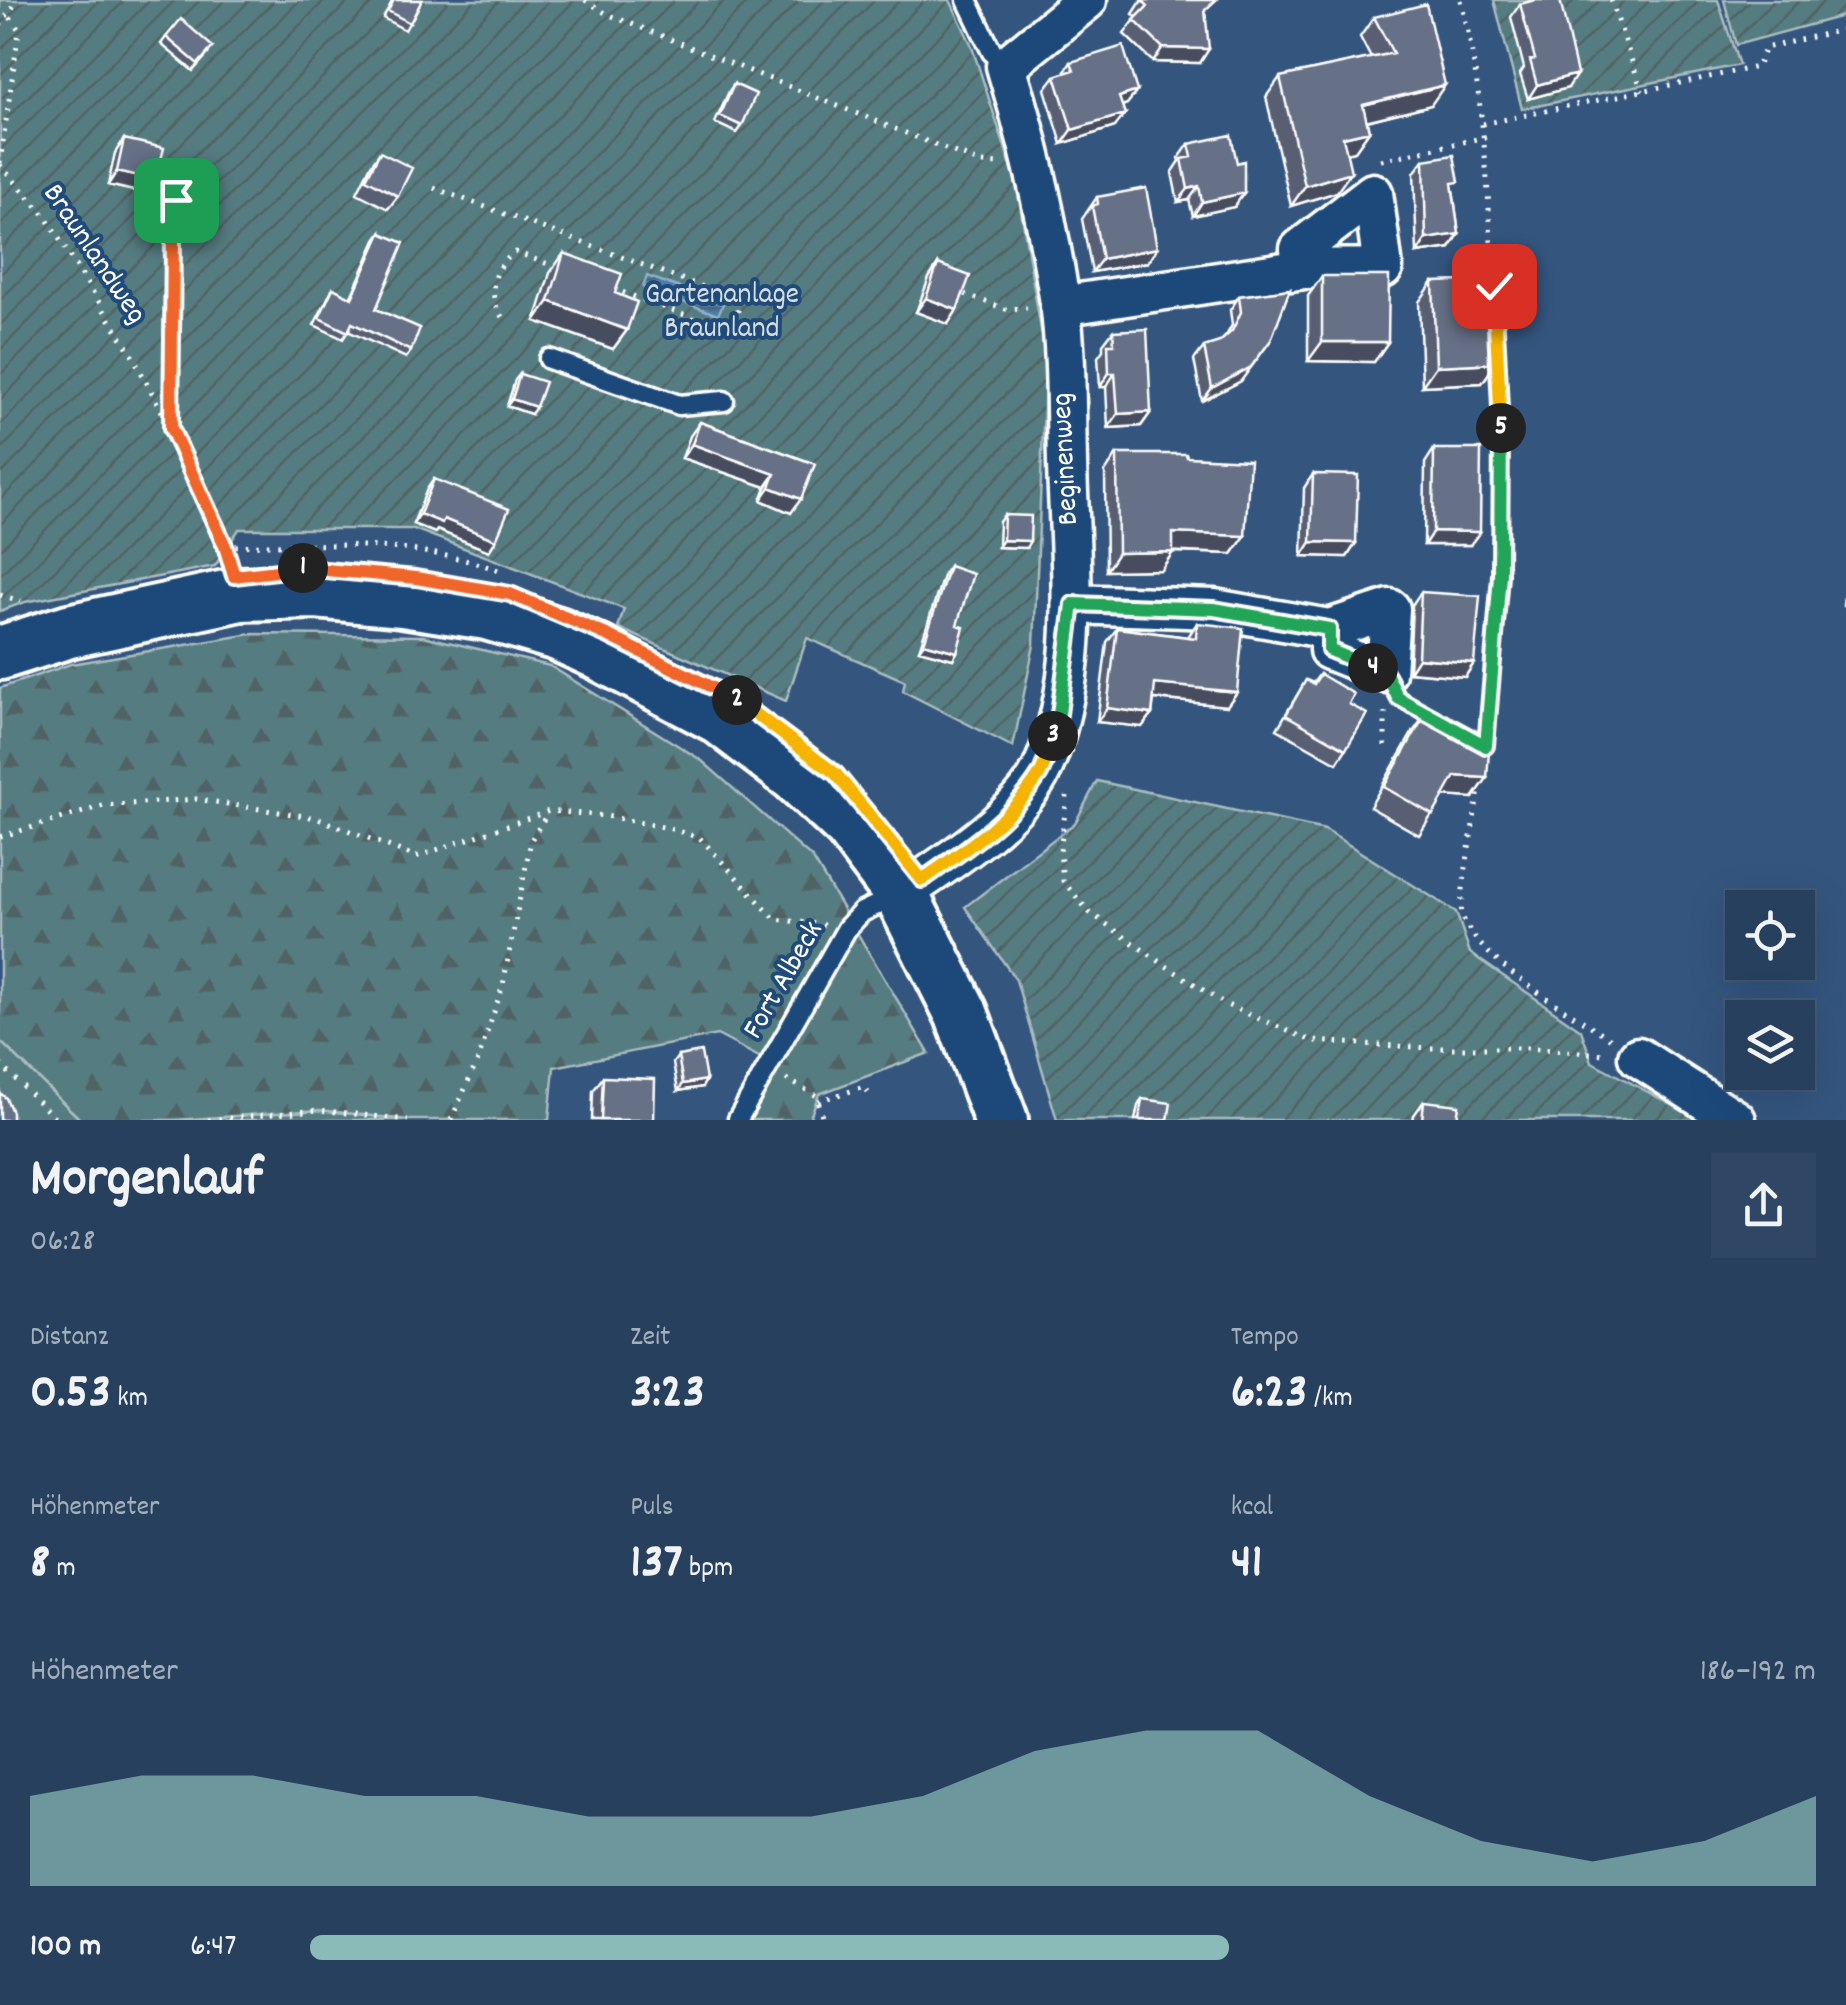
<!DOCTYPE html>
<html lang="de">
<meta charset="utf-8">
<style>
body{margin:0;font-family:Dekko,sans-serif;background:#2f4764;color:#f1f3f6;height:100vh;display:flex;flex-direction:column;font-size:38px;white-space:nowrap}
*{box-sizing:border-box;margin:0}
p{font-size:32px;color:#a4afbc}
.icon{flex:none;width:55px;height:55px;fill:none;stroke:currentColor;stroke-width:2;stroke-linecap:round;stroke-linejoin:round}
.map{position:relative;height:1120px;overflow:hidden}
.sheet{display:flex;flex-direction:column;background:#27405e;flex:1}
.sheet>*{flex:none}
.buttons{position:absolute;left:1725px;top:890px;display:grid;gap:20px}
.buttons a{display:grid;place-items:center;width:90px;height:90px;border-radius:0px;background:#27405e;box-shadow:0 10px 40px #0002,0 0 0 2px #435973;font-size:50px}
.pin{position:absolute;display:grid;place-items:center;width:85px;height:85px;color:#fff;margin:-42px;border-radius:20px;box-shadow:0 5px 15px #0006}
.km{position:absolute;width:50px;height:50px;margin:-25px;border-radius:50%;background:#222;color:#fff;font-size:28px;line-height:50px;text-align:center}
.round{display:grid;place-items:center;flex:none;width:105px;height:105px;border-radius:0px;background:#2f4764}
.overview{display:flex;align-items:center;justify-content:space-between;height:170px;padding:0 30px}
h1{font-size:55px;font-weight:700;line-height:75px}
.stats{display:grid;grid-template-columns:repeat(3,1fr);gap:15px;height:170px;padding:10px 30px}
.stats div{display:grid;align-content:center}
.stats b{font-size:50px;font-weight:700}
.stats small{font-size:28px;font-weight:400}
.stats p{font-size:28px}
.chart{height:280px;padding:20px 30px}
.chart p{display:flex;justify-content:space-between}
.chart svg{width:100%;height:180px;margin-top:10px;fill:#8bbbb9;opacity:.7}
ul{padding:0 30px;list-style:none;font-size:32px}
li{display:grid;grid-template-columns:160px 120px 1fr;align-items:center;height:75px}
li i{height:25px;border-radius:12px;background:#8bbbb9}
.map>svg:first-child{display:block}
.grass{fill:#557b81;stroke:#aabdc0;stroke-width:2.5}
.forest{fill:url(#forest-firs);stroke:#aabdc0;stroke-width:2.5}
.garden{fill:url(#garden-furrows);stroke:#aabdc0;stroke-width:2.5}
.water{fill:url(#water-rules);stroke:#91b0ca;stroke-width:2.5}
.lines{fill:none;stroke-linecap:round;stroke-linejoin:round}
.lane-casing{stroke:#fff;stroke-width:25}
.street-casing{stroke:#fff;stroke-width:45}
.secondary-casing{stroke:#fff;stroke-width:60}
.path{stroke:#fff;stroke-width:5;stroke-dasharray:2.5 8;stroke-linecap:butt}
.lane{stroke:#1f4a7a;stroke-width:18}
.street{stroke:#1f4a7a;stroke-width:38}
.secondary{stroke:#1f4a7a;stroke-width:52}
.wall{fill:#585f73;stroke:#fff;stroke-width:2.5}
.shaded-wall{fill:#474e5e;stroke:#fff;stroke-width:2.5}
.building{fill:#666f86;stroke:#fff;stroke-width:2.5}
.split-1-casing{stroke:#fff;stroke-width:20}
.split-2-casing{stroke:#fff;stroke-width:20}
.split-3-casing{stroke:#fff;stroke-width:20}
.split-4-casing{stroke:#fff;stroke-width:20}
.split-5-casing{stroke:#fff;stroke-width:20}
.split-6-casing{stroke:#fff;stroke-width:20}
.split-1{stroke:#f0652b;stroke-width:12}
.split-2{stroke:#f0652b;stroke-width:12}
.split-3{stroke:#f5b400;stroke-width:12}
.split-4{stroke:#22a559;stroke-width:12}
.split-5{stroke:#22a559;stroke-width:12}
.split-6{stroke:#f5b400;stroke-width:12}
.labels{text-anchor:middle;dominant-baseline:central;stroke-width:8;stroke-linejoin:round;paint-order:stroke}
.street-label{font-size:30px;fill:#fff;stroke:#1f4a7a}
.park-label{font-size:30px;fill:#d4dee0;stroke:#1f4a7a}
</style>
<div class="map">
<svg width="1846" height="1120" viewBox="0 0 1846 1120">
<defs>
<pattern id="forest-firs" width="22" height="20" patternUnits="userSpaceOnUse" patternTransform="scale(2.5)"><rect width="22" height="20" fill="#557b81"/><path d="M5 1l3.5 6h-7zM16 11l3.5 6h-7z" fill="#506466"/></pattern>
<pattern id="garden-furrows" width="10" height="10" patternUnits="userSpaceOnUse" patternTransform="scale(2.5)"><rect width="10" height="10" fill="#557b81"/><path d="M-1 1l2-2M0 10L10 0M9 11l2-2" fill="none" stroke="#506466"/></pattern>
<pattern id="water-rules" width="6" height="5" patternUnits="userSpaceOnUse" patternTransform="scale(2.5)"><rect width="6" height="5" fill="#487ba6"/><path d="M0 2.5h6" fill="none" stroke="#4a6479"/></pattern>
</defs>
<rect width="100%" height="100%" fill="#34557e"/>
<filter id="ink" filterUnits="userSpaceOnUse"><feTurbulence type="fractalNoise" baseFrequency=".01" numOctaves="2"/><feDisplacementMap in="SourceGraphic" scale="20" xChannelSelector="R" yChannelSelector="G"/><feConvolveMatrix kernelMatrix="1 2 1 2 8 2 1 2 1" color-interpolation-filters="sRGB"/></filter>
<g filter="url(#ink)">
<path class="grass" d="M0,1041l81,79h-81z
M319,1110l89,10h-232z"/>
<path class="forest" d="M252,634l171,2 127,30 151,94 112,99 116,194 -110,41 -10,26h-61l30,-53 -61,-32 -163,32 -5,53h-141l-89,-10 -143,10h-95l-81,-79v-353l71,-24z"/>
<path class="garden" d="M0,0h950l21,44 45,137 30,178 -12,286 -21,102 -110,-56 2,-10 -98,-43 -21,63 -168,-73 6,-19 -210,-80h-175l-24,37 -190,36 -25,9z
M1494,0h224l21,65 -217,44z
M1724,0h122v15l-110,30z
M1097,781l228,49 131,82 14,41 111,77 11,32 108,58h-643l-41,-140 -51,-73 110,-84z"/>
<path class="water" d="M647,276l76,28 -5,11 -75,-28z"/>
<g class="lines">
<defs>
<path id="lane" d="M967,0l25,52 14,14
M549,359l130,46 45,-4
M738,1119l109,-191 15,-16 34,-16"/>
<path id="street" d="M1060,306l244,-37 79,-1 -10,-75 -73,56 4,20
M1073,604l141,5 115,20 61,-20 -4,64 -57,-23v-21
M901,894c43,-29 119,-77 141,-125 38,-83 30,-188 26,-277 -3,-60 0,-130 -8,-189 -12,-80 -30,-160 -54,-237l81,-66
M1638,1057l98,63"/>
<path id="secondary" d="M0,653l69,-22 171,-37 76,-2 87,8 84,13 71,21 39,18 122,65 76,58 55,51 51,68 60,119 40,107"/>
</defs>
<use href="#lane" class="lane-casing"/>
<use href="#street" class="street-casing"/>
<use href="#secondary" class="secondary-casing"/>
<path class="path" d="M585,0l22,14 374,149 18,1
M1461,0c24,100 28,201 33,303 8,150 12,301 -10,450
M1611,0l31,91
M0,25l18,-25
M1483,124l274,-57 8,-19 81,-19
M1381,160l105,-23
M0,163l19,-133 -11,-16
M0,165l43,48 88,140 58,110 39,95
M434,188l307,113 -10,31 -120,-44
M965,294l40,15 22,-1
M502,317c-16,-25 -9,-48 13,-65l44,16
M171,426l2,-185 9,-63 11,-16
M225,546c91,-2 190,-6 276,25
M0,595l21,6
M1405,702l81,43
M1385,746v-40
M1480,784c-3,20 -22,119 -18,131 15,46 108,97 149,124
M1067,796l-7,56 3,29 26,31 74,52 64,41 85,36 118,7h97l78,6
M0,837l103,-31 93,-7 121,19 99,39 133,-46 57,5 62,12 32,10 75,81 49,6
M0,1064l57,56
M786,1079l31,17 6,24
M818,1101l46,-14 7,9
M208,1120l111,-10 89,10
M451,1120l27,-60 25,-75 28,-145 16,-26"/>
<use href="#lane" class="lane"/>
<use href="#street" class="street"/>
<use href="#secondary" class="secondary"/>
</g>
<path class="wall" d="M393,0h29l-17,30 -22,-12z
M1142,0l63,14 -5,49 -47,-1 -29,-28 13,-17 -4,-3z
M1520,4l48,84 -40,11 -8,-25 4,-6 -13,-51z
M1374,17l57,88 -64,16 2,10 -14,20 -9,2 -9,39 -46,14 -25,-109 14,-20 91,-19 -11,-21z
M166,37l42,17 -15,17 -32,-27z
M1071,62l66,29 -10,13 -5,2 -7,21 -53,17 -17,-55 10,-13 9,-3z
M734,84l8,42 -5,7 -22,-10 14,-32z
M124,139l23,55 -39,-9 7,-32z
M1189,144l45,63 -41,9 -4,-16 -11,2 -6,-29 8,-12 -1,-3z
M380,152l18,44 -10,13 -31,-16 14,-28z
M1424,160l29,30 6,44 -9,14 -33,5 -3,-80z
M1097,197l60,51 -9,14 -56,10 -10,-53z
M381,233l-5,76 35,42 -5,7 -58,-27 -5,8 -29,-14 19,-37 18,9 25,-57z
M564,253l51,40 12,37 -14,19 -78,-28 15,-48z
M938,264l10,60 -32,-12 13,-34z
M1322,276l66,66 -14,20 -66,-1v-65z
M1433,282l63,81 -14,20 -60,3 -3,-84z
M1290,289l-49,92 -39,20 -8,-41 10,-13 16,-5 6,-6 6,-11 -2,-15 9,-14z
M1113,331l38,81 -10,14 -33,2 -2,-41h-6l-2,-30 5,-7v-6z
M520,374l11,40 -24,-8 8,-26z
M700,422l115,42 -24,49 -30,-13 5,-13 -84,-29 8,-22z
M1434,449l36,96h-46l1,-82z
M1117,454l70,3 58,79 -13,18 -59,-2 -12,18 -55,1 -1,-99z
M1313,474l43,69 -9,14 -45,-1 2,-68z
M434,479l62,61 -7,11 -52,-21 -2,3 -22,-9 14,-35z
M1004,515l22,33 -28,-1 1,-25z
M949,566l8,59v27l-4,7 -34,-9 25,-77z
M1846,581v25l-3,-1z
M1421,592l53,71 -9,14 -56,-5 3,-67z
M1197,623l40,69 -10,14 -73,-7 -2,15 -10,13 -45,-5 10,-80 10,-14 71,9z
M1320,674l29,30 -3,45 -9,14 -60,-34 29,-49 7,3z
M1425,715l62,63 -14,20 -29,-2 -25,39 -49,-28 41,-72z
M678,1056l28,24 -4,7 -24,4 -5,-28z
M603,1077l51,43h-62l1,-29z
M1142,1099l26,21h-33l3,-14z
M1424,1101l33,19h-44l1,-5z"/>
<path class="shaded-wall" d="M1163,48l46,1 -9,14 -47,-1z
M1577,74l-9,14 -40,11 9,-14z
M1445,85l-14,20 -82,20 14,-20z
M1137,91l-10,13 -17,6 9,-13z
M1125,114l-10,13 -53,17 10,-14z
M1369,131l-14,20 -26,6 14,-20z
M117,171l39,9 -9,14 -39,-9z
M1351,172l-14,20 -46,14 14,-20z
M1199,186l-10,14 -11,2 10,-13z
M1244,193l-10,14 -41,9 9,-14z
M1459,234l-9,14 -33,5 9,-14z
M1157,248l-9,14 -56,10 10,-13z
M926,298l31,12 -9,14 -32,-12z
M549,301l78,29 -14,19 -78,-28z
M1271,340l-30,41 -39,20 10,-13z
M1322,342h66l-14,20 -66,-1z
M1496,363l-14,20 -60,3 14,-20z
M1109,373h6l-9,14h-6z
M512,399l24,8 -5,7 -24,-8z
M1151,412l-10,14 -33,2 10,-14z
M692,444l83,30 -9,13 -84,-29z
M770,487l31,12 -10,14 -30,-13z
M420,514l24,5 52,21 -7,11 -52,-21 -2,3 -22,-9z
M1433,531l47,1 -10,13h-46z
M1173,533l72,3 -13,18 -71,-3z
M1003,540l27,1 -4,7 -28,-1z
M1311,542l45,1 -9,14 -45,-1z
M1173,552l-12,18 -55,1 12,-18z
M924,643l33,9 -4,7 -34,-9z
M1418,658l56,5 -9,14 -56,-5z
M1155,684l82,8 -10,14 -81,-8z
M1107,708l45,6 -10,13 -45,-5z
M1455,776l32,2 -14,20 -32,-2z
M706,1080l-4,7 -24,4 5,-7z"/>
<path class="building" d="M394,0h28l-12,23 -22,-12z
M1142,0h74l-11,10 4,39 -46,-1 -29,-28 14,-14z
M1535,0h25l17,74 -40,11 -7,-25 5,-1 -15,-55z
M1426,4l19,81 -82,20 6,26 -26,6 8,35 -46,14 -25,-109 113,-24 -19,-36z
M181,19l32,28 -15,17 -32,-27z
M1123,46l14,45 -18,6 6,17 -53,16 -17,-54 19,-6 -3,-8z
M734,84l22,10 -14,32 -22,-10z
M1231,135l6,28 7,-2v32l-42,9 -3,-16 -11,3 -6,-30 10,-2 -3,-13z
M124,139l40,9 -8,32 -39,-9z
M380,152l32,16 -14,28 -32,-17z
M1454,155l5,27 -7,1 7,51 -33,5 -2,-79z
M1146,188l11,60 -55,11 -10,-53 6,-2 -1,-7z
M381,233l23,10 -28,66 44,19 -9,23 -59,-28 -4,9 -29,-14 14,-30 19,10z
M564,253l58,21 -7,19 22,9 -10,28 -78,-29z
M938,264l32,12 -13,34 -31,-12z
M1322,276h67l-1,66h-66z
M1493,280l3,83 -60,3 -3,-84z
M1290,289l-19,51 -20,27 -39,21 -8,-41 16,-5 12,-11 9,-19 -2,-16z
M1147,329l4,83 -33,2 -3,-41h-6l-1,-29h6l-1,-13z
M520,374l25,8 -9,25 -24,-8z
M700,422l115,42 -14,35 -31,-12 5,-13 -83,-30z
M1434,449h47l-1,83 -47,-1z
M1117,454h69l1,3 63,3 -5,76 -72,-3v19l-55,1z
M1313,474l45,1 -2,68 -45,-1z
M434,479l75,30 -13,31 -52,-21 -2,4 -22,-9z
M1004,515l27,1 -1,25 -27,-1z
M949,566l24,8 -16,51 7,2 -7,25 -33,-9z
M1421,592l59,4 -6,67 -56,-5z
M1197,623l46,5 -6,64 -82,-8 -3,30 -45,-6 10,-80 79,10z
M1320,674l34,20 -5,10 18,10 -21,35 -60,-34 20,-35 8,4z
M1425,715l64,36 -2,27 -32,-2 -22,39 -49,-28z
M701,1052l5,28 -23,4 -5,-28z
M603,1077l52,2 -1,41h-53z
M0,1093l6,5 6,14v8h-12z
M1142,1099l29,4 -3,17h-29z
M1424,1101l35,4 -2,15h-35z"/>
</g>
<g class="lines" filter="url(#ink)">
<defs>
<path id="split-1" d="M176,200l-3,41 -2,187 54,118 9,30 69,-8"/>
<path id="split-2" d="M303,568l113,10 94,16 99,42 128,64"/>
<path id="split-3" d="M737,700l99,74 86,106c43,-30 90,-61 118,-106 6,-11 9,-26 13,-38"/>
<path id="split-4" d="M1053,736l6,-22 14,-110 141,5 115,20v21l44,18"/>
<path id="split-5" d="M1373,668l13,5 12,25 88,48 14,-171 1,-147"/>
<path id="split-6" d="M1494,286l7,142"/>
</defs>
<use href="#split-1" class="split-1-casing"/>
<use href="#split-2" class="split-2-casing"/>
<use href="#split-3" class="split-3-casing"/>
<use href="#split-4" class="split-4-casing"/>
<use href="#split-5" class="split-5-casing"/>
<use href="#split-6" class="split-6-casing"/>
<use href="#split-1" class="split-1"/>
<use href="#split-2" class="split-2"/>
<use href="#split-3" class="split-3"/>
<use href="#split-4" class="split-4"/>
<use href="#split-5" class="split-5"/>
<use href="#split-6" class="split-6"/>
</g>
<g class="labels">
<g class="street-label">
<text transform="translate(93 255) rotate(56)">Braunlandweg</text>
<text transform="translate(1067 459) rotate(-93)">Beginenweg</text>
<text transform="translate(785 981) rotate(-60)">Fort Albeck</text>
</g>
<g class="park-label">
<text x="722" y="296">Gartenanlage<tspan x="722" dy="34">Braunland</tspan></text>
</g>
</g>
</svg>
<div class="buttons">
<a><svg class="icon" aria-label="locate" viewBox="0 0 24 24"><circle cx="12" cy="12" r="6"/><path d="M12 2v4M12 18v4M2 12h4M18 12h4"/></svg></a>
<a><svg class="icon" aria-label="layers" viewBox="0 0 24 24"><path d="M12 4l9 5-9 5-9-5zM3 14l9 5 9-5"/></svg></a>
</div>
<div class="pin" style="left:176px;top:200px;background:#1e9e55"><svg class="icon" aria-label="arrive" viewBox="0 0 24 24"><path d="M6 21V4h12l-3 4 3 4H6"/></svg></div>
<div class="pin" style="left:1494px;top:286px;background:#d93025"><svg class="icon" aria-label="check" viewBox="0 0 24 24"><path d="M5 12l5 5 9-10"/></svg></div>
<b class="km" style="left:303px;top:568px">1</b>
<b class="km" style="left:737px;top:700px">2</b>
<b class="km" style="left:1053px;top:736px">3</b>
<b class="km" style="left:1373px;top:668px">4</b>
<b class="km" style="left:1501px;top:428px">5</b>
</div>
<section class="sheet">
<div class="overview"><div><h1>Morgenlauf</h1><p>06:28</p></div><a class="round"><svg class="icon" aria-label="share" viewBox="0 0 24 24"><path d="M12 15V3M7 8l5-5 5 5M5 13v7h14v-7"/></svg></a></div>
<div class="stats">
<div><p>Distanz</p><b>0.53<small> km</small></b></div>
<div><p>Zeit</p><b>3:23</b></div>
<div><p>Tempo</p><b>6:23<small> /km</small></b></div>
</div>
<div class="stats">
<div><p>Höhenmeter</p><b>8<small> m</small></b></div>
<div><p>Puls</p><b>137<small> bpm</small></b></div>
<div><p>kcal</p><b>41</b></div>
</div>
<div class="chart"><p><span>Höhenmeter</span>186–192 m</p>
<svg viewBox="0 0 160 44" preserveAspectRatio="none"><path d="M0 44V22L10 17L20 17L30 22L40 22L50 27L60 27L70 27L80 22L90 11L100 6L110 6L120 22L130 33L140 38L150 33L160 22V44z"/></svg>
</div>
<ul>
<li><b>100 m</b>6:47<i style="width:61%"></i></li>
</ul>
</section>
